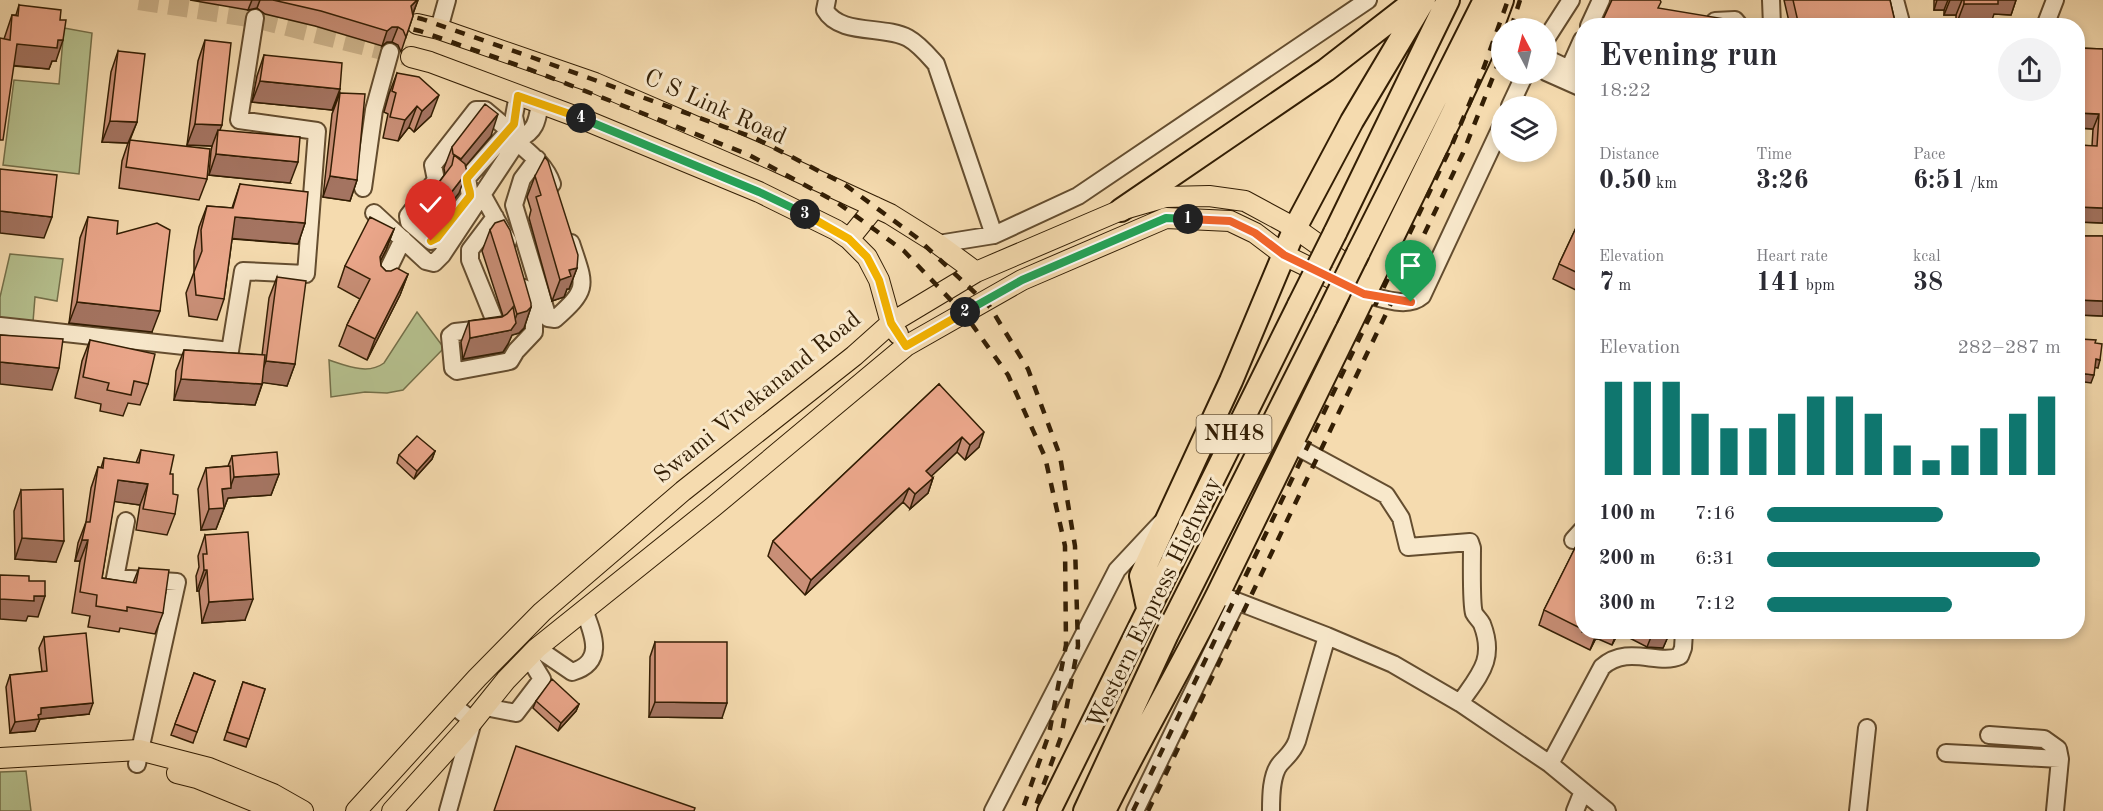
<!DOCTYPE html>
<meta charset="utf-8">
<style>
body{margin:0;font-family:"Old Standard TT",serif;background:#f2f2f3;color:#2b2b33;height:100vh;display:flex;flex-direction:column;font-size:22px;white-space:nowrap}
*{box-sizing:border-box;margin:0}
p{font-size:20px;color:#7c7c81}
.icon{flex:none;width:33px;height:33px;fill:none;stroke:currentColor;stroke-width:2;stroke-linecap:round;stroke-linejoin:round}
.map{position:relative;flex:1;overflow:hidden}
.sheet{position:absolute;left:1575px;top:18px;width:510px;height:621px;display:flex;flex-direction:column;background:#fff;border-radius:24px;box-shadow:0 3px 9px #0003}
.sheet>*{flex:none}
.needle{width:39px;rotate:353deg}
.controls{position:absolute;left:1491px;top:18px;display:grid;gap:12px}
.controls a{display:grid;place-items:center;width:66px;height:66px;border-radius:50%;background:#fff;box-shadow:0 3px 9px #0003;font-size:30px}
.pin{position:absolute;display:grid;place-items:center;width:51px;height:51px;color:#fff;margin:-62px -26px;border-radius:50% 50% 50% 0;rotate:-45deg;box-shadow:0 0 6px #0007}
.pin .icon{rotate:45deg}
.km{position:absolute;width:30px;height:30px;margin:-15px;border-radius:50%;background:#222;color:#fff;font-size:16px;line-height:30px;text-align:center}
.round{display:grid;place-items:center;flex:none;width:63px;height:63px;border-radius:32px;background:#f2f2f3}
.summary{display:flex;align-items:center;justify-content:space-between;height:102px;padding:0 24px}
h1{font-size:33px;font-weight:600;line-height:45px}
.stats{display:grid;grid-template-columns:repeat(3,1fr);gap:9px;height:102px;padding:6px 24px}
.stats div{display:grid;align-content:center}
.stats b{font-size:26px;font-weight:600}
.stats small{font-size:16px;font-weight:400}
.stats p{font-size:16px}
.chart{height:168px;padding:12px 24px}
.chart p{display:flex;justify-content:space-between}
.chart svg{width:100%;height:108px;margin-top:6px;stroke:#0f766e;stroke-width:6}
ul{padding:0 24px;list-style:none;font-size:20px}
li{display:grid;grid-template-columns:96px 72px 1fr;align-items:center;height:45px}
li i{height:15px;border-radius:8px;background:#0f766e}
.map>svg:first-child{display:block}
.green{fill:#b6c18f;stroke:#74704a;stroke-width:1.5}
.lines{fill:none;stroke-linecap:round;stroke-linejoin:round}
.major-tunnel{stroke:#ceb58d;stroke-width:20;stroke-dasharray:20 10;stroke-linecap:butt}
.minor-casing{stroke:#644d2f;stroke-width:20}
.major-casing{stroke:#331e04;stroke-width:22}
.highway-casing{stroke:#331e04;stroke-width:26}
.minor{stroke:#f8e8cb;stroke-width:16}
.major{stroke:#f5dbaf;stroke-width:20}
.highway{stroke:#f5dbaf;stroke-width:22}
.rail{stroke:#331e04;stroke-width:4.5;stroke-dasharray:10 10;stroke-linecap:butt}
.highway-bridge-casing{stroke:#331e04;stroke-width:26;stroke-linecap:butt}
.highway-bridge{stroke:#f5dbaf;stroke-width:22}
.wall{fill:#c98f77;stroke:#331e04;stroke-width:1.5}
.shaded-wall{fill:#a47461;stroke:#331e04;stroke-width:1.5}
.building{fill:#eaa68a;stroke:#331e04;stroke-width:1.5}
.split-1-casing{stroke:#fff;stroke-width:12}
.split-2-casing{stroke:#fff;stroke-width:12}
.split-3-casing{stroke:#fff;stroke-width:12}
.split-4-casing{stroke:#fff;stroke-width:12}
.split-5-casing{stroke:#fff;stroke-width:12}
.split-1{stroke:#f0652b;stroke-width:8}
.split-2{stroke:#22a559;stroke-width:8}
.split-3{stroke:#f5b400;stroke-width:8}
.split-4{stroke:#22a559;stroke-width:8}
.split-5{stroke:#f5b400;stroke-width:8}
.labels{text-anchor:middle;dominant-baseline:central;stroke-width:6;stroke-linejoin:round;paint-order:stroke}
.shield{fill:#f8e8cb;stroke:#6e5b40;stroke-width:1.5}
.shield-label{font-size:22px;font-weight:bold;fill:#331e04}
.street-label{font-size:24px;fill:#331e04;stroke:#f8e8cb}
</style>
<div class="map">
<svg width="2103" height="811" viewBox="0 0 2103 811">
<rect width="100%" height="100%" fill="#f5dbaf"/>
<filter id="stains"><feTurbulence type="fractalNoise" baseFrequency=".00333" numOctaves="4"/><feColorMatrix values="0 0 0 0 .2 0 0 0 0 .09 0 0 0 0 .02 0 0 0 .5 -.17"/></filter>
<radialGradient id="worn" r=".72"><stop offset=".6" stop-color="#630" stop-opacity="0"/><stop offset="1" stop-color="#630" stop-opacity=".3"/></radialGradient>
<path class="green" d="M64,28l28,5 -13,141 -76,-9 11,-85 45,4z
M10,254l53,5 -6,42 -22,-4 -2,25 -33,-1v-24z
M417,312l27,36 -41,42 -16,3 -22,-1 -34,5 -2,-37c18,6 39,15 55,3z
M26,771l5,40h-31v-39z"/>
<g class="lines">
<path class="major-tunnel" d="M139,0l116,18 156,39"/>
<defs>
<path id="minor" d="M827,0l-2,10c15,26 59,15 83,28 11,6 20,17 28,26l58,171
M1771,0l1,26
M1895,0l7,26
M1715,21l20,-1 5,6
M1589,26l12,-26
M2045,26l10,-26
M439,29l8,-29
M1546,39l25,-39
M1582,40l-13,29 13,5
M1487,41l15,8
M1546,58l23,11
M1546,72l36,16
M1510,106l15,-32
M509,130l-24,-20h-9l-43,55 3,15 -28,36 1,6 22,19 6,-2 33,-43 -3,-18 48,-54
M518,135l-4,-19 4,-21
M517,142c14,12 29,24 35,42
M537,159l-15,20 -8,26 34,113 7,1c35,-31 30,-33 16,-76
M363,188l11,-78 16,-58
M482,194l26,47
M374,213l52,48 8,2 8,-8 77,-116c17,-8 18,-18 21,-35
M495,217l-25,33v10l26,64 -4,4 -37,4 -5,4 3,32 4,3 53,-10 6,-10 18,-19v-9l-10,-35
M938,244l56,-9 84,-39 290,-196
M382,282l21,-43
M1364,294c18,4 43,15 58,2l80,-171
M0,326l230,25 13,-80 63,3 11,-143 -78,-11 16,-102
M1292,444l94,51 15,23 7,29 62,-5 2,6c0,12 -1,56 2,65 2,4 6,7 8,11 14,36 -3,51 -22,79
M126,521l-11,57 62,4 -40,182
M1573,540l9,-10
M1218,594l109,42 66,28 67,39 90,61 57,47
M537,648l35,24c34,-10 21,-38 12,-62
M485,707l31,6 26,-34 -14,-23
M1989,735l55,4 14,10 2,10 -5,52
M1946,753l114,6
M1550,764l52,-97c26,-23 56,-1 78,-11l3,-8 1,-16
M448,811l25,-90 -19,-15
M993,811l124,-241 44,-47
M1135,811l101,-208
M1271,811c0,-14 0,-36 9,-47 7,-8 13,-12 17,-23l30,-105
M1575,811l8,-20
M1858,811l9,-83"/>
<path id="major" d="M417,24l22,5 156,54 178,77 117,54 48,30 38,28
M411,57l19,5 155,58 174,72 77,38 13,9 18,18 12,23 12,43 7,11
M849,239l26,-32
M0,758l139,-8 70,18 64,26 30,17
M177,773l20,5 81,33
M356,811l121,-133 65,-66 141,-121 171,-135 37,-33 85,-51 145,-62 45,-13 43,-1 36,5 50,27 67,48
M392,811l81,-90 33,-41 31,-32 176,-141 193,-161 116,-66 144,-62 64,3 25,12 29,22 80,39"/>
<path id="highway" d="M1121,210l205,-140 90,-70
M1335,233l113,-233
M1358,253l127,-253
M1148,608l-7,-32 90,-195 64,-153 57,-107 72,-121
M1049,811l250,-506
M1085,811l82,-177 159,-316
M1104,811c36,-73 77,-143 114,-217l236,-483 33,-70 15,-41"/>
</defs>
<use href="#minor" class="minor-casing"/>
<use href="#major" class="major-casing"/>
<use href="#highway" class="highway-casing"/>
<use href="#minor" class="minor"/>
<use href="#major" class="major"/>
<use href="#highway" class="highway"/>
<path class="rail" d="M398,13l24,6 109,38 224,81 89,46 72,53 74,70 38,62 32,87 15,90 3,100 -17,91 -27,74
M394,25l26,6 106,37 221,86 91,49 66,48 62,65 42,59 37,82 20,89 1,99 -17,89 -27,77
M1511,28l9,-28
M1133,811l318,-664 28,-66 29,-81
M1148,811l315,-658 39,-99"/>
<defs>
<path id="highway-bridge" d="M1299,305l36,-72
M1326,318l32,-65"/>
</defs>
<use href="#highway-bridge" class="highway-bridge-casing"/>
<use href="#highway-bridge" class="highway-bridge"/>
</g>
<path class="wall" d="M190,0h228l-5,14v2l-12,36 -3,-7 -6,-3h-5l-5,4 -67,-20 -50,-12 -8,-6 -9,2z
M1784,0h106l6,26h-106z
M1934,0h82l-5,15 -17,-1 -38,11v-10h-12v-5h-10z
M19,5l37,56h-4l-3,8 -35,-3 -10,-27 8,-24h4z
M205,40l15,90 70,53 -81,-8 2,-24 1,-5 -25,-1 11,-84z
M2078,48l25,1v174l-25,-1v-77l14,1 1,-17 -15,-1z
M118,51l19,71 -7,18 77,39 -8,21 -80,-12 3,-27 6,-18 -26,-1 9,-70z
M264,55l76,34 -8,21 -80,-8 5,-26z
M397,73l34,43 -17,16 -5,-5 -11,14 -15,-3 5,-24 -4,-2 5,-18z
M340,93l17,87 -7,21 -27,-4 9,-83z
M491,136l-26,30 -6,27 -27,35 -12,-10 8,-21 17,-23 -1,-6 8,-21z
M535,176l42,92 -8,21h-2l-3,8 -12,4 -23,-83 2,-8 -4,-13z
M240,184l65,39 -7,21 -66,-5 -8,60 -7,21 -28,-4 -3,-23 8,-21v-21l5,-24 8,-21 25,2z
M1582,215v78l-29,-14 6,-15z
M88,217l29,17 35,98 -83,-9 11,-85z
M394,229l-8,21 -6,11 1,5 5,5 22,3 -8,21 -33,65 -28,-14 8,-21 13,-26 -22,-12 7,-21z
M490,230l41,77 -7,21 -5,5 -7,2 -4,9 -5,8 -40,7 -2,-17 8,-21 34,-5 -21,-65z
M2080,236h23v80l-25,-1v-72z
M277,277l18,87 -8,22 -24,-4 -8,23 -81,-5 2,-29 8,-21 78,5 7,-57z
M90,340l58,44 -8,21 -12,-2 -5,13 -23,-5 1,-7 -26,-6 7,-37z
M939,384l40,63 -14,13 -8,-8 -26,24 2,2 -5,15 -18,16 -7,-7 -98,93 -37,-39 5,-15z
M141,450l29,24 5,40 -8,21 -31,-5 4,-25 -26,-4 -12,77 31,5 6,-15 24,45 -8,21 -35,-6 -1,4 -31,-5 2,-11 -18,-3 8,-52h-5l3,-18 8,-21 5,-34 7,-21 3,1 3,-10 32,5z
M435,451l-3,8 -18,20 -17,-16 2,-8z
M232,456l47,18 -8,21 -43,3 -12,31 -15,1 -3,-41 8,-21 22,-2z
M21,490l35,72 -41,-3 -1,-48z
M1582,534v98h88l-7,16 -16,-1 -29,-15 -6,13 -16,-7 -6,12 -51,-25 5,-15z
M205,535l40,85 -43,3 -3,-32h-2l-1,-15 3,-9 -1,-11z
M44,637l45,77 -49,5 -5,12 -25,2 -4,-46 4,-12 32,-3 -3,-24z
M655,642l67,76 -73,-1 1,-60z
M194,673l21,8 -22,62 -22,-8z
M243,682l22,7 -19,58 -22,-7z
M536,701l43,3 -3,7 -18,20 -25,-23z"/>
<path class="shaded-wall" d="M252,0h8l-3,8 -9,2z
M417,0h1l-5,13 -8,8 6,-15z
M1937,0h11l-4,10h-10z
M1950,0h12l-6,15h-12z
M1995,0h21l-5,15 -17,-1 -4,12 -34,-1 8,-21z
M392,27h6l-6,15h-5l-5,4 5,-15z
M58,40h5l-7,21h-4l-3,8 -40,-4 8,-21z
M260,81l80,8 -8,21 -80,-8z
M439,95l-8,21 -17,16 8,-21z
M417,106l-8,21 -11,14 7,-21z
M2078,113l21,1 -6,15 -15,-1z
M498,114l-7,22 -38,45 8,-22z
M110,121l27,1 -9,21 -26,-1z
M195,124l27,1 -4,10v-5l-6,16 -25,-1z
M216,154l82,8 -8,21 -81,-8z
M467,172l-8,21 -27,35 8,-21z
M330,176l27,4 -7,21 -27,-4z
M2078,207l25,1v15l-25,-1z
M0,211l52,6 -8,21 -44,-5z
M235,217l70,6 -7,21 -71,-6z
M394,229l-8,21 -14,28 8,-21z
M577,268l-8,21h-2l-3,8 -12,4 8,-21 9,-10z
M408,274l-8,21 -33,65 8,-21z
M2078,300l25,1v15l-25,-1z
M77,302l83,9 -8,21 -83,-9z
M531,307l-7,21 -5,5 -7,2 -4,9 -5,8 -40,7 7,-21 41,-8 6,-16z
M2096,359l4,1 -2,8 -5,-1z
M266,361l29,3 -8,22 -29,-4z
M0,362l59,6 -7,22 -52,-6z
M2078,373l16,2 -3,8 -13,-2z
M181,379l81,5 -7,21 -81,-5z
M984,432l-5,15 -14,13 5,-15z
M962,437l-5,15 -36,34 5,-15z
M435,451l-3,8 -18,20 3,-8z
M279,474l-8,21 -43,3 -12,31 -15,1 8,-21 13,-20 8,-1 4,-11z
M933,478l-5,15 -18,16 5,-15z
M118,480l30,4 -8,21 -30,-4z
M909,488l-6,14 -98,93 6,-15z
M22,538l42,3 -8,21 -41,-3z
M82,540h6l-8,21h-5z
M204,570h3l-8,21h-2z
M34,596h11l-7,21 -10,-1 -2,5 -26,-2v-20z
M253,599l-8,21 -43,3 7,-21z
M1597,632h2l-9,18z
M1617,632h2l-7,13z
M1653,632h17l-7,16 -16,-1z
M655,702l72,1 -5,15 -73,-1z
M93,703l-4,11 -49,5 -5,12 -25,2 5,-11 26,-14z
M579,704l-3,7 -18,20 3,-8z"/>
<path class="building" d="M273,0h144l-6,6 2,10 -7,21 -3,-7 -5,-3h-6l-5,4 -66,-20z
M1612,0h48l1,2 -3,6 79,13 -1,5h-136z
M1793,0h97l6,26h-97z
M1964,0h34v4h-34z
M19,5l42,5 -1,10h6l-3,20h-5l-1,8 -40,-4 -14,96h-3v-102l10,2 2,-25 6,1z
M205,40l26,3 -9,82 -27,-1z
M2078,48l25,1v159l-25,-1v-38l5,-2h-5v-22l19,1 2,-32 -21,-1z
M118,51l27,3 -8,68 -27,-1z
M264,55l78,8 -2,26 -80,-8z
M397,73l22,4 20,18 -17,16 -5,-5 -12,14 -15,-3 6,-24 -4,-2z
M340,93l25,1 -8,86 -27,-4z
M485,104l13,10 -37,45 -8,-5 -1,-7z
M218,130l82,7 -2,25 -82,-8z
M130,140l80,9 -3,30 -81,-12z
M454,155l11,9 2,8 -27,35 -12,-10 24,-32z
M545,157l3,4 30,94 -1,13 -8,2 2,6 -11,4 -24,-83 5,-2 -6,-19z
M0,169l57,6 -5,42 -52,-6z
M240,184l68,8 -3,31 -70,-6 -11,82 -28,-4 -2,-23 8,-21 -1,-21 6,-24 26,2z
M1582,215v60l-23,-11z
M88,217l30,4 -1,13 40,-11 13,7 -10,81 -83,-9z
M370,217l24,12 -14,28 1,9 5,5h5l6,-3 11,6 -33,65 -28,-14 23,-46 -25,-13z
M504,220l6,10 21,73v4l-4,4 -10,3 -27,-84 5,-7z
M2080,236h23v65l-25,-1z
M277,277l29,4 -11,83 -29,-3z
M513,307l3,16 -5,7 -41,8 -1,-17 33,-4 5,-3z
M0,335l63,4 -4,29 -59,-6z
M2078,335h4l-1,4 15,1 -1,3 7,1 -2,16 -4,-1 -2,16 -16,-2v8z
M90,340l65,14 -7,30 -14,-3 -3,14 -24,-5 2,-7 -26,-6z
M184,350l81,5 -3,29 -81,-5z
M939,384l45,48 -14,13 -8,-8 -36,34 7,7 -18,16 -6,-6 -98,92 -38,-39z
M417,436l18,15 -18,20 -18,-16z
M141,450l33,5 -4,19h3v20l5,1 -3,19 -32,-5 5,-25 -30,-4 -16,98 34,5 3,-15 30,2 -6,43 -36,-6v4l-31,-5 1,-11 -17,-3 8,-52h-6l4,-18h4l8,-55 5,1 1,-10 35,5z
M277,452l2,22 -45,3 -2,-21z
M230,466l1,22 -9,1 2,19 -15,1 -3,-41z
M63,489l1,52 -42,-3 -1,-48z
M248,532l5,67 -44,3 -2,-32h-3l-1,-16h4l-2,-19z
M1582,534v95l-38,-19z
M0,575l29,1v5h16v15h-11v5l-34,-2z
M1588,632h9l-1,3z
M1652,632h18l-1,1z
M86,633l7,70 -52,5v6l-3,1 1,4 -24,3 -5,-47 37,-4 -3,-34z
M655,642h72v61l-72,-1z
M194,673l21,8 -18,51 -22,-8z
M552,679l27,25 -18,19 -25,-22z
M243,682l22,7 -16,50 -22,-7z
M516,746l179,62 -1,3h-200z"/>
<g class="lines">
<defs>
<path id="split-1" d="M1188,219l42,2 25,12 29,22 80,39 47,8"/>
<path id="split-2" d="M965,312l57,-32 144,-62 22,1"/>
<path id="split-3" d="M805,214l44,25 18,18 12,23 12,43 15,23 59,-34"/>
<path id="split-4" d="M581,118l178,74 46,22"/>
<path id="split-5" d="M431,241l6,-3 33,-42c1,-6 -4,-11 -3,-18l47,-54 4,-28 63,22"/>
</defs>
<use href="#split-1" class="split-1-casing"/>
<use href="#split-2" class="split-2-casing"/>
<use href="#split-3" class="split-3-casing"/>
<use href="#split-4" class="split-4-casing"/>
<use href="#split-5" class="split-5-casing"/>
<use href="#split-1" class="split-1"/>
<use href="#split-2" class="split-2"/>
<use href="#split-3" class="split-3"/>
<use href="#split-4" class="split-4"/>
<use href="#split-5" class="split-5"/>
</g>
<g class="labels">
<rect class="shield" x="1196.5" y="415" width="75" height="38" rx="4.5"/>
<g class="shield-label">
<text x="1234" y="434">NH48</text>
</g>
<g class="street-label">
<text transform="translate(715 108) rotate(24)">C S Link Road</text>
<text transform="translate(758 398) rotate(-39)">Swami Vivekanand Road</text>
<text transform="translate(1155 603) rotate(-64)">Western Express Highway</text>
</g>
</g>
<rect width="100%" height="100%" filter="url(#stains)"/>
<rect width="100%" height="100%" fill="url(#worn)"/>
</svg>
<div class="controls">
<a><svg class="needle" viewBox="-14 -14 28 28"><path d="M0-13l5 13h-10z" fill="#e53935"/><path d="M0 13l5-13h-10z" fill="#7c7c81"/></svg></a>
<a><svg class="icon" aria-label="layers" viewBox="0 0 24 24"><path d="M12 4l9 5-9 5-9-5zM3 14l9 5 9-5"/></svg></a>
</div>
<div class="pin" style="left:1411px;top:302px;background:#1e9e55"><svg class="icon" aria-label="arrive" viewBox="0 0 24 24"><path d="M6 21V4h12l-3 4 3 4H6"/></svg></div>
<div class="pin" style="left:431px;top:241px;background:#d93025"><svg class="icon" aria-label="check" viewBox="0 0 24 24"><path d="M5 12l5 5 9-10"/></svg></div>
<b class="km" style="left:1188px;top:219px">1</b>
<b class="km" style="left:965px;top:312px">2</b>
<b class="km" style="left:805px;top:214px">3</b>
<b class="km" style="left:581px;top:118px">4</b>
<section class="sheet">
<div class="summary"><div><h1>Evening run</h1><p>18:22</p></div><a class="round"><svg class="icon" aria-label="share" viewBox="0 0 24 24"><path d="M12 15V3M7 8l5-5 5 5M5 13v7h14v-7"/></svg></a></div>
<div class="stats">
<div><p>Distance</p><b>0.50<small> km</small></b></div>
<div><p>Time</p><b>3:26</b></div>
<div><p>Pace</p><b>6:51<small> /km</small></b></div>
</div>
<div class="stats">
<div><p>Elevation</p><b>7<small> m</small></b></div>
<div><p>Heart rate</p><b>141<small> bpm</small></b></div>
<div><p>kcal</p><b>38</b></div>
</div>
<div class="chart"><p><span>Elevation</span>282–287 m</p>
<svg viewBox="0 0 160 44" preserveAspectRatio="none"><path d="M5 44V6M15 44V6M25 44V6M35 44V19M45 44V25M55 44V25M65 44V19M75 44V12M85 44V12M95 44V19M105 44V32M115 44V38M125 44V32M135 44V25M145 44V19M155 44V12"/></svg>
</div>
<ul>
<li><b>100 m</b>7:16<i style="width:60%"></i></li>
<li><b>200 m</b>6:31<i style="width:93%"></i></li>
<li><b>300 m</b>7:12<i style="width:63%"></i></li>
</ul>
</section>
</div>
